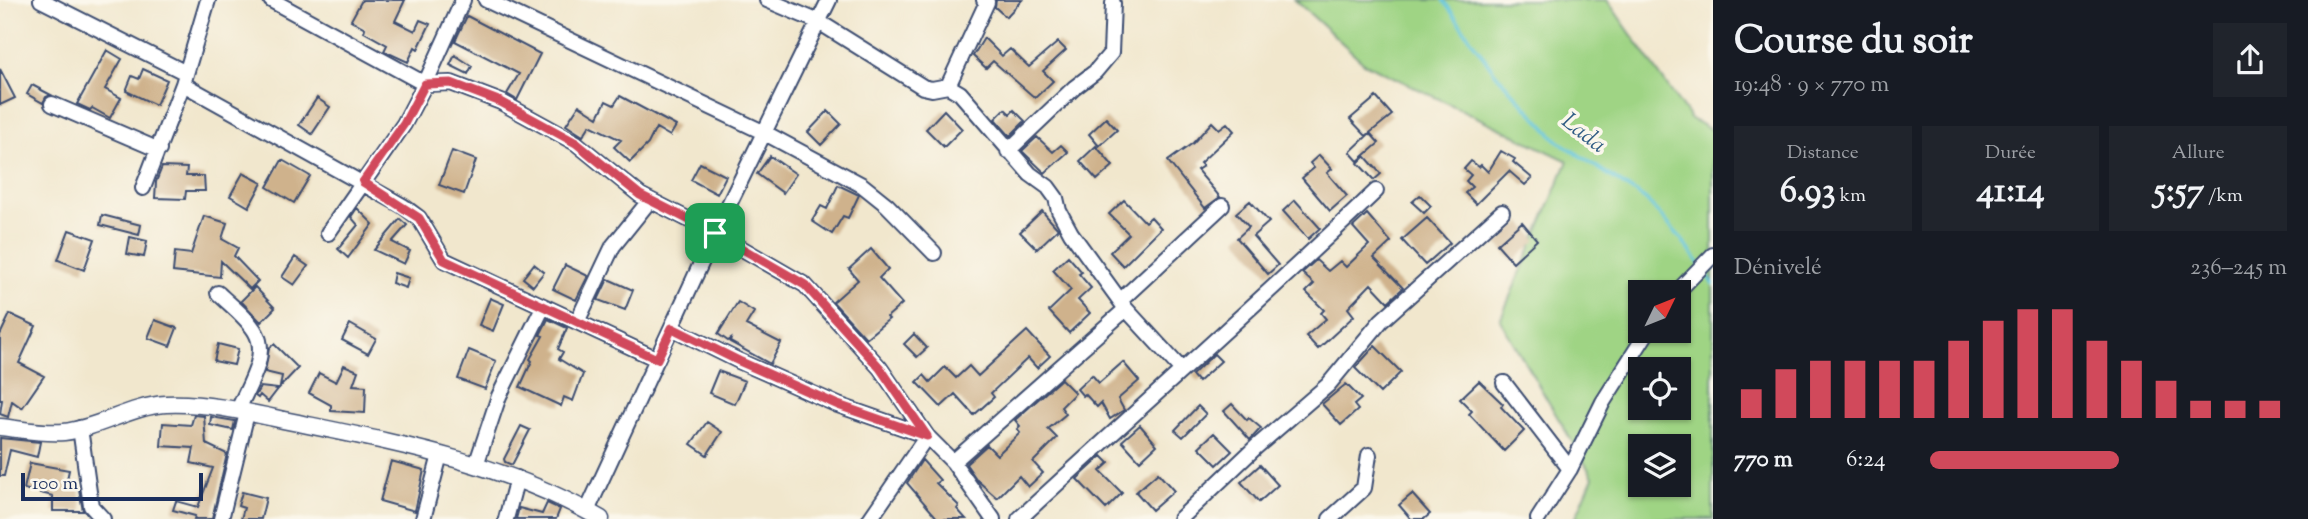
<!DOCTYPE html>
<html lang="fr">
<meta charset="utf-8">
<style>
body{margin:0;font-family:"Sorts Mill Goudy",serif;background:#20242c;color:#f1f3f6;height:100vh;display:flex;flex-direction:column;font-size:26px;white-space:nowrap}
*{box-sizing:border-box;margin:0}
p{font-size:23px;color:#9ea1a6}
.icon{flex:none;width:38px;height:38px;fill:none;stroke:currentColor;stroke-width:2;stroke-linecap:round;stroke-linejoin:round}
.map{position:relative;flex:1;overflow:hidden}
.drawer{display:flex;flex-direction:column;background:#171b24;width:595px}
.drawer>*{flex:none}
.needle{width:46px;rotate:47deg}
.controls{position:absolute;left:1628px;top:280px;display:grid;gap:14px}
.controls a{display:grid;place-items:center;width:63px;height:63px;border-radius:0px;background:#171b24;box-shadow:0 2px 5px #0004;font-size:35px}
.scale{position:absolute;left:21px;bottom:18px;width:182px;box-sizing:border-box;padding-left:7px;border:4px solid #1b2f5e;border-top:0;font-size:19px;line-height:24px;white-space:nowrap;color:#1b2f5e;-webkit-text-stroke:5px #fbf7ec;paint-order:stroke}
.pin{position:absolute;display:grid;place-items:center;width:60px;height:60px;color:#fff;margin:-30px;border-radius:14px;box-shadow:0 4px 10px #0006}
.round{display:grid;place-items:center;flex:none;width:74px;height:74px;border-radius:0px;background:#20242c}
.overview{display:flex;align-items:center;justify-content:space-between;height:119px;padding:0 21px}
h1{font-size:38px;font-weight:700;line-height:52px}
.metrics{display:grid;grid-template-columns:repeat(3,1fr);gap:10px;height:119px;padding:7px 21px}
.metrics div{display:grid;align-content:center;border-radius:0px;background:#20242c;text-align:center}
.metrics b{font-size:35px;font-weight:700}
.metrics small{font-size:19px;font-weight:400}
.metrics p{font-size:19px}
.chart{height:196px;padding:14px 21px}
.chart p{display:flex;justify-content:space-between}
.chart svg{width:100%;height:126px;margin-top:7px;stroke:#d1495b;stroke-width:6}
ul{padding:0 21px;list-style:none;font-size:23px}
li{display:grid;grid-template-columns:112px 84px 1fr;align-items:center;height:52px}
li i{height:18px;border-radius:9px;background:#d1495b}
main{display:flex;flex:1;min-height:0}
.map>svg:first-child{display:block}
.green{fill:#9fd484;stroke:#5d8271;stroke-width:2;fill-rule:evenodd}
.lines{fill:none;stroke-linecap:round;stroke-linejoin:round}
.stream{stroke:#5fc5dd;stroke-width:3.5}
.building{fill:#cfb28c}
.minor-casing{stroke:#3b4b6f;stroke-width:18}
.tertiary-casing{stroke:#3b4b6f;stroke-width:19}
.minor{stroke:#fff;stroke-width:14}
.tertiary{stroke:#fff;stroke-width:16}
.route-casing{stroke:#fff;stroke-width:14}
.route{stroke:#d1495b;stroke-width:9}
.labels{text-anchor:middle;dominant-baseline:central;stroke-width:7;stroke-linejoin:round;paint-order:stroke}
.water-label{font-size:23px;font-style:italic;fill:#2f5c84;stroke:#fbf7ec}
</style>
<main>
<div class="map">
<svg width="1713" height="519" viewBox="0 0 1713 519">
<rect width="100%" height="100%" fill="#fbf7ec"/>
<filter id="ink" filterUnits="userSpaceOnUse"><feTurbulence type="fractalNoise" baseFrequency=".0143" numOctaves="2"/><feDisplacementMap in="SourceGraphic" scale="14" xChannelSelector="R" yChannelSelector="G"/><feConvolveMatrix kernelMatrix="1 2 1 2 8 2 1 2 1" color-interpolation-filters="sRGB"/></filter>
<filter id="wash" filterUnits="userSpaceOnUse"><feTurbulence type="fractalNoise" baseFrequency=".00686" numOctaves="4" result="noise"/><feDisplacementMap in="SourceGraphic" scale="28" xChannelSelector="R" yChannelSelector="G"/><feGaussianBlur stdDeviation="1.57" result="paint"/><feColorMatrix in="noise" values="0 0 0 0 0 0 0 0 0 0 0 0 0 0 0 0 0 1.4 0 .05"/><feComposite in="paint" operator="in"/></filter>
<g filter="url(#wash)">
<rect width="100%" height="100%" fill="#f1e7cd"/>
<path class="green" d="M1295,0h312l83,118 23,13v388h-138l18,-42 -93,-157 68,-159 -204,-98zM1640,292h38v39h-38zM1640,369h38v39h-38zM1640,446h38v39h-38z"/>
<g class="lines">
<path class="stream" d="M1443,0l52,73 63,68 88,59 34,37 20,28
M1704,271l9,13"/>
</g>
<g id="blocks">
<path class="building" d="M362,0h43l-10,21 20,10 5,-11 10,4 -12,25 -3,-2 -7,15 -24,-11 3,-6 -23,-13 1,-4 -14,-8z
M996,0h26l-16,17 -11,-10z
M467,16l73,38 -23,46 -10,-6 12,-20 -64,-33z
M984,38l18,18 8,-7 19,18 29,-25 8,8 -23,21 10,10 -18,17 -42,-37 -7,7 -13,-12z
M107,50l15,9 -17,30 16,9 -11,20 -18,-10 -2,2 -13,-6z
M455,55l17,11 -4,8 -18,-9z
M0,69l15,29 -15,7z
M143,69l24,11 -11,25 -30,-14 6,-15 7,3z
M32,85l19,10 -5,2 -3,6 -16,-9z
M620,96l56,30 -6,10 -14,-8 -8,16 -18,18 -16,-15 7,-7 -31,-15 -7,11 -17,-11 13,-20 19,12 8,-16 8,4z
M1376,97l16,18 -26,21 -16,-17z
M317,98l13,9 -18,27 -13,-9z
M1005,109l5,5 4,-4 11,11 -15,15 -15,-17z
M944,110l18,19 -18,18 -18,-18z
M828,111l13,13 -20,21 -13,-13z
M1106,118l11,12 -18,16 -10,-12z
M1212,122l7,7 8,-6 7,8 -34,32 3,3 -6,4 23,27 -15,11 -37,-47 25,-18z
M1370,133l9,10 -21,18 -8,-9z
M1037,137l16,15 8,-7 7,7 -23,21 -23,-22z
M1096,146l17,20 -16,14 -17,-19z
M452,151l24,9 -12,34 -25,-9z
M1501,151l14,8 -2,3 19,16 -7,7 -16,-14 -33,33 -11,-11 7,-6 -6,-6 5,-6 -7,-6 7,-8 8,6 2,-2 7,7z
M1319,155l13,14 -5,4 20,23 -17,15 -28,-33 12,-10 -4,-5z
M770,156l26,18 -13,19 -26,-19z
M1365,156l16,18 -7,6 -16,-17z
M282,160l28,16 -16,27 -27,-16z
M700,163l26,13 -9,18 -26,-14z
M162,167l25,1 -1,8h18l1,15h-19l-1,8 -30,-1 1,-16z
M243,173l19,10 -13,24 -19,-11z
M838,185l21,10 -11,23 -5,-2 -11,18 -20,-13 9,-15 6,3z
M1420,195l11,11 -7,7 -12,-11z
M1124,200l21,22 6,-5 10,11 -38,38 -13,-14 19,-18 -20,-20z
M1295,200l25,28 -12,11 -25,-28z
M1250,201l19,21 -16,14 25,29 -10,9 -31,-36 12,-11 -13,-14z
M357,208l16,16 -25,34 -10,-9 20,-24 -7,-8z
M1042,211l16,18 -21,20 -17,-17z
M1367,214l24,28 -17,16 29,30 -15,14 -17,-18 -23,24 6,8 -36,33 -12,-13 20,-17 -5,-6 3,-3 -18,-18 8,-8 -12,-11 14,-13 12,11 12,-10 6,6 23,-22 -16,-18z
M102,215l39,10 -2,10 -39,-10z
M204,216l23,7 -5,16 16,9 -4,8 24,25 -8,8 -29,-28 -1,16 -47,-5 2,-20 16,2z
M1427,218l23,25 -25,22 -23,-25z
M400,219l7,6 -15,17 18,9 -6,13 -30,-14z
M1522,222l15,18 -24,22 -16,-18z
M69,230l26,9 -11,31 -26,-10z
M130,237l17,4 -3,16 -17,-3z
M871,249l17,20 -9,9 23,26 -15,13 2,2 -23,19 -33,-36 25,-22 -9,-11z
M1068,256l14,16 -3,2 12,14 -13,12 12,13 -21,20 -20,-22 22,-21 -18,-20z
M295,257l13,9 -14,19 -12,-8z
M534,264l10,8 -11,14 -10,-8z
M565,265l23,11 -12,24 -23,-11z
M394,273l15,5 -3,10 -14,-5z
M608,279l25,11 -8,20 -27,-10z
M255,287l20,21 -14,14 -20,-21z
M490,298l14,6 -11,27 -14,-6z
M738,302l16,10 -8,13 35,18 -11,21 -40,-22 1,-3 -3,2 -10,-7z
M10,314l26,12 -17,37 25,13 -22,32 -10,-7 -4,16 -8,-3 2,-14h-2v-65z
M548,319l19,9 -9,21 5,3 -4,7 24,15 -10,27 -9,-4 -3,9 -41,-19 12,-26 -2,-2 13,-23 -3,-1z
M155,320l22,8 -7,18 -22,-8z
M350,324l26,15 -8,15 -26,-14z
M1027,331l23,25 -13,12 -9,-10 -37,35 3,4 -20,18 -19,-21 -14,13 -24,-25 7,-7 6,7 15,-15 11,11 13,-12 9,10z
M914,334l13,14 -10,9 -13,-13z
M218,344l20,5 -4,16 -20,-4z
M274,344l24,24 -18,19 2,-11 -17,-4 4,-24z
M1375,346l26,26 -21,21 -25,-25z
M469,350l27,11 -11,28 -27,-10z
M1214,354l7,7 -23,21 -6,-7z
M1123,362l16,19 -21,18 6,11 -14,9 -9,-16 -4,4 -12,-13 -2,2 -6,-7 15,-14 7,8z
M344,365l14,6 -5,14 13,1 -1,27 -34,-2v-6l-22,-12 10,-20 17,9z
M718,371l27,10 -10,23 -26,-11z
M1061,379l14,14 -14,14 5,7 -18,15 9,9 -24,24 10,11 -15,14 -9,-11 -22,22 -20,-18 -11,-16 21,-19 10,10 23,-22 -3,-4 3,-3 -5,-6z
M1479,381l24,23 -2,3 23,24 -20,20 -35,-37 3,-3 -12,-12z
M1346,384l15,15 -7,6 4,5 -17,15 -19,-21z
M260,387l18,2 -10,13 -8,-7 -2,3 -3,-2z
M1232,404l15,16 2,-2 12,10 -11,12 -26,-29z
M1198,406l8,8 -23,23 -8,-7z
M194,415l10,1 2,28 21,10 -15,65h-18l1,-3 -22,-6 3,-9 22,6 15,-39 -22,-5 3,-15 -33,-2 2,-23 28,2z
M211,417l24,4 -2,9 -23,-5z
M707,422l15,10 -15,23 -16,-11z
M1140,425l17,20 -17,16 -18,-20z
M521,426l9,4 -18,35 -7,-3 -1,-3z
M1214,433l18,18 -15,14 -18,-18z
M0,438l40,4 -3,15 -27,-7 -6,26h-4z
M1102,456l7,7 -9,8 22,22 -16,16 -29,-30z
M922,460l18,20 -4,3 23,23 -2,3 9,10h-28l-31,-36z
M391,461l33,9 -9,41 -35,-10z
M30,463l39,7 -4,19h14l4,22h-30v-15l-29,-7z
M1260,465l18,20 -19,17 -18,-20z
M1158,473l16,18 -22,19 -16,-18z
M242,492l24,6 -5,21h-20l3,-11 -6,-2z
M1412,494l18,20 -6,5h-13l-12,-14z
M547,503l13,6 -4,10h-40l3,-11 23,6z"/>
</g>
</g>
<g filter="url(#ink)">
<use href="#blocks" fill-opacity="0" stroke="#3b4b6f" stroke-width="2"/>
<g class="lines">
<defs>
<path id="minor" d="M41,0l145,73
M271,0l154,84 26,-1 50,19 75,41 64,52 75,38 90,52 75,83 47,68 -57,83
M486,0l279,133 97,52 25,20 47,48
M767,0l52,22 104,65 9,2 16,-3 12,7 70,81 18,13 8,11 3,13 12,22 55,76 55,60
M183,84l220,122 16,12 25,42 213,99
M948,86l39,-84 -3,-2
M52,104l107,46
M1008,151l66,-63 21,-16 16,-19 2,-50
M143,188l40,-104 25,-84
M328,233l76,-109 21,-40 38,-84
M1677,292l36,-37
M218,293c12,12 30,25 38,40 13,23 -9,55 -18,77
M1121,300l101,-94
M577,322l36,-76 37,-46
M672,328l67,33 99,44 89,31 26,26 40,57
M1504,383l66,86
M80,428l11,78 12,13
M953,462l173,-153
M476,465l23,-69 44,-89
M587,511l128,-278 114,-233
M221,519l26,-106
M423,519l17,-64
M506,519l11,-41
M1019,519c119,-110 240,-216 357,-328
M1180,519l76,-72 72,-62 53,-64 121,-109
M1330,519l34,-31 5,-33
M1538,519l32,-50 33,-67 45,-71"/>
<path id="tertiary" d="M0,427c20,2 44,7 64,5 35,-4 67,-26 102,-28 47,-2 92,11 137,20 103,21 206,41 298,95"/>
</defs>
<use href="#minor" class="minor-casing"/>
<use href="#tertiary" class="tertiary-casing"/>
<use href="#minor" class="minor"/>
<use href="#tertiary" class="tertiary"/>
</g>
</g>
<g class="lines" filter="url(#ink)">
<defs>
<path id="route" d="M451,83l50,19 75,41 64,52 75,38 90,52 75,83 47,68 -89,-31 -99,-44 -67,-33 -15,31 -213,-99 -25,-42 -56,-36 41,-58 21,-40z"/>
</defs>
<use href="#route" class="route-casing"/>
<use href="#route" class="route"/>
</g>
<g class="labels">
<g class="water-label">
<text transform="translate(1583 134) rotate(38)">Lada</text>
</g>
</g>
</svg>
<div class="controls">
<a><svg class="needle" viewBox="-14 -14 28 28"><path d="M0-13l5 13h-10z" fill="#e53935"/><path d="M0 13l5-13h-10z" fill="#9ea1a6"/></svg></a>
<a><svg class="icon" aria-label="locate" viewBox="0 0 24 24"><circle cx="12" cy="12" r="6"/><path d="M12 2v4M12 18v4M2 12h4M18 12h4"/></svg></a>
<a><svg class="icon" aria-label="layers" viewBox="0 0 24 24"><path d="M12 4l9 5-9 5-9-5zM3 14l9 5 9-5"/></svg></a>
</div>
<div class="scale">100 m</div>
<div class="pin" style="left:715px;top:233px;background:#1e9e55"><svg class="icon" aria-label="arrive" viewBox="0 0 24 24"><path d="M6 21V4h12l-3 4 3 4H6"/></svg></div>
</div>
<section class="drawer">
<div class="overview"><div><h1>Course du soir</h1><p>19:48 · 9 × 770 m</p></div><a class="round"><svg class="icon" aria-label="share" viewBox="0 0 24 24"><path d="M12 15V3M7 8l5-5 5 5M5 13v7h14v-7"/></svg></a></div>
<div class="metrics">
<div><p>Distance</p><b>6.93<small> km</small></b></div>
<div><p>Durée</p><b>41:14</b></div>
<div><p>Allure</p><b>5:57<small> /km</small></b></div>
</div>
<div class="chart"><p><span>Dénivelé</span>236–245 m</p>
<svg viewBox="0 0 160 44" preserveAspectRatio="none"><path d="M5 44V34M15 44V27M25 44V24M35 44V24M45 44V24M55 44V24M65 44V17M75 44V10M85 44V6M95 44V6M105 44V17M115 44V24M125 44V31M135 44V38M145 44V38M155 44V38"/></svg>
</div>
<ul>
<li><b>770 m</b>6:24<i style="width:53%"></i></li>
</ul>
</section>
</main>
